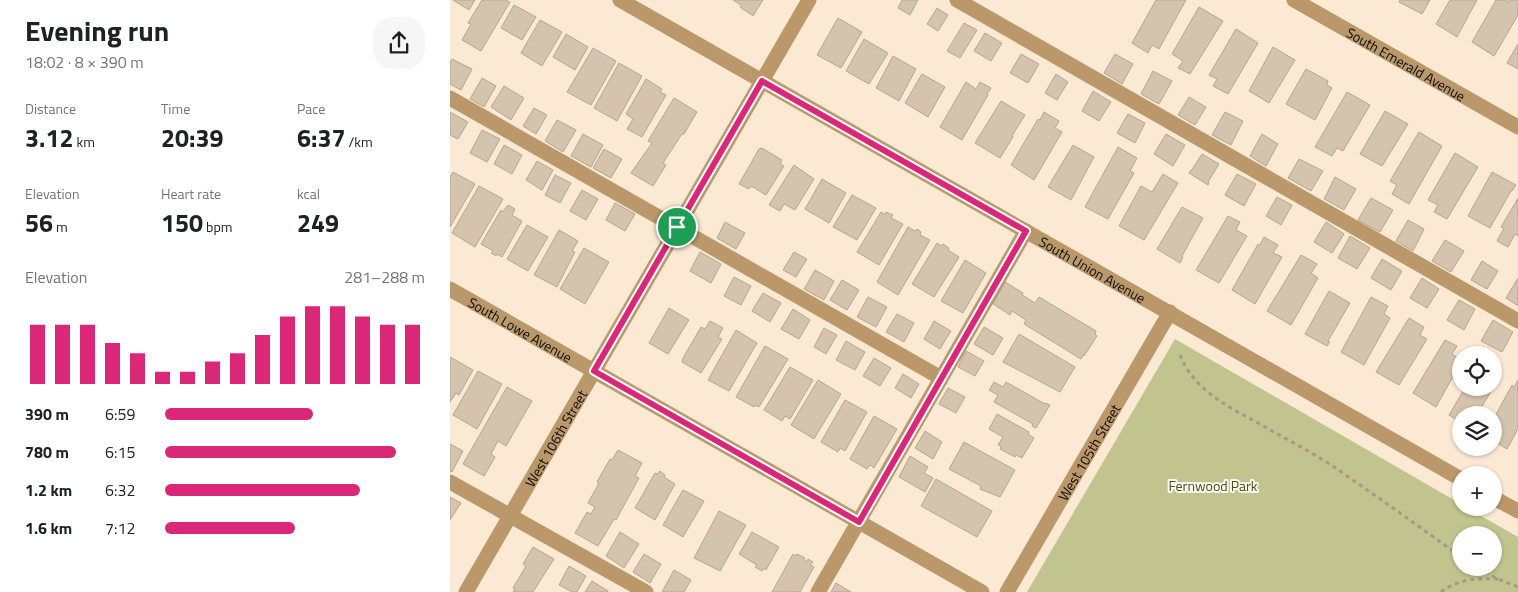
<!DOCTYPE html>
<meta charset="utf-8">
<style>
body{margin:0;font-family:"Titillium Web",sans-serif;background:#f6f6f6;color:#202124;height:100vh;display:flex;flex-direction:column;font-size:19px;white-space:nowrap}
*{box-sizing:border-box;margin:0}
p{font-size:16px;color:#757577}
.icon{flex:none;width:28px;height:28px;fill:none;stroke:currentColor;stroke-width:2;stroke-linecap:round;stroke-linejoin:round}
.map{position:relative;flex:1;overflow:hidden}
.side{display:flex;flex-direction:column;background:#fff;width:450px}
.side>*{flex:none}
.tools{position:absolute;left:1002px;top:346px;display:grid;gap:10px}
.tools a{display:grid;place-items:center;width:50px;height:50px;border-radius:50%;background:#fff;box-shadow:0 1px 4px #0004;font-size:25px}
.pin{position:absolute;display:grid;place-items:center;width:42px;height:42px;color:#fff;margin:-21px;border:2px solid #fff;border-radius:50%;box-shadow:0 1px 5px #0007}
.round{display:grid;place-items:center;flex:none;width:52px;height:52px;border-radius:20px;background:#f6f6f6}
.summary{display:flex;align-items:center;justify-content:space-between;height:85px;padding:0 25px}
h1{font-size:28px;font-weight:700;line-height:38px}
.metrics{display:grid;grid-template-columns:repeat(3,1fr);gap:8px;height:85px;padding:5px 25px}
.metrics div{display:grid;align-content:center}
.metrics b{font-size:25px;font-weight:700}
.metrics small{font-size:14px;font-weight:400}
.metrics p{font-size:14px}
.chart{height:140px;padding:10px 25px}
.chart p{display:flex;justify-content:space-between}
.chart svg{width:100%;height:90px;margin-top:5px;stroke:#db2777;stroke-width:6}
ul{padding:0 25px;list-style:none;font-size:16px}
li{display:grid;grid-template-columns:80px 60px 1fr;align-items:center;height:38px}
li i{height:12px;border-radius:6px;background:#db2777}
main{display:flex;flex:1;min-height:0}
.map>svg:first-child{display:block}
.green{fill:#c1c48e;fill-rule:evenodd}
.building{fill:#d4c3ad;stroke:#b6a590}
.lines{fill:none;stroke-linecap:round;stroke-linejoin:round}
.path{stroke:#a69888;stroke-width:3;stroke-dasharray:4 4;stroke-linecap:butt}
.minor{stroke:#ba986a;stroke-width:15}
.route-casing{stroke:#fff;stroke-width:10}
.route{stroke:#db2777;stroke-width:6}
.labels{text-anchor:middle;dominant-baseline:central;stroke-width:4;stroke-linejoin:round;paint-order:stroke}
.street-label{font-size:14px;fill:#100a04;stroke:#fcf9f4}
.park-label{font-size:14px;fill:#4e4f12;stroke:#fcf9f4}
</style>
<main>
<section class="side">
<div class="summary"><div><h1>Evening run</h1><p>18:02 · 8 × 390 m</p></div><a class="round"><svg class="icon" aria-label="share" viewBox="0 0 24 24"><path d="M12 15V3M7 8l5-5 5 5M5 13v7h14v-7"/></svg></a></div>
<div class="metrics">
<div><p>Distance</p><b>3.12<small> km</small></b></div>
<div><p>Time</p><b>20:39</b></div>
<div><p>Pace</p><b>6:37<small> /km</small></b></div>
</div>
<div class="metrics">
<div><p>Elevation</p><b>56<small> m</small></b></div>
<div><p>Heart rate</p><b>150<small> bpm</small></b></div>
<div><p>kcal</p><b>249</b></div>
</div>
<div class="chart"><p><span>Elevation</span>281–288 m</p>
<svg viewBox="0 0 160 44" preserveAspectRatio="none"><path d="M5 44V15M15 44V15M25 44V15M35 44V24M45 44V29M55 44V38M65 44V38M75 44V33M85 44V29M95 44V20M105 44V11M115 44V6M125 44V6M135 44V11M145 44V15M155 44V15"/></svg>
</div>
<ul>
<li><b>390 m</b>6:59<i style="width:57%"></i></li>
<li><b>780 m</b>6:15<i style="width:89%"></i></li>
<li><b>1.2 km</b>6:32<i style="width:75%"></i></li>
<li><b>1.6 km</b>7:12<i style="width:50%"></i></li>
</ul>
</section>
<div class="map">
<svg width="1068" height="592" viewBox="0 0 1068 592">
<rect width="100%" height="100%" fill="#fbe9d3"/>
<path class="green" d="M725,339l286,165v4h6l51,29v55h-491zM1011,535h33v33h-33z"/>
<path class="building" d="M3,0h22l-6,10z
M32,0h23l5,2 -29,49 -19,-11 9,-16 -3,-1z
M283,0h30l-10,16 -13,-9 1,-2z
M452,0h16l-8,15 -12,-7z
M706,0h30l-27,49 -7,-4 -4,8 -16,-10z
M950,0h30l-8,14 -23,-12z
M1000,0h27l-20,37 -21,-13z
M1046,0h10l3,2 1,-2h8v15l-24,41 -22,-14z
M64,5l22,12 -14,23 -21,-12z
M749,7l24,14 -33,53 -12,-6 5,-7 -11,-7z
M487,8l11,7 -10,16 -11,-7z
M388,18l24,14 -21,36 -24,-13z
M90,20l22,12 -20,34 -21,-13z
M514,23l13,7 -17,28 -13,-7z
M786,29l22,14 -30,51 -15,-8 4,-7 -8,-4z
M535,33l17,10 -11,18 -17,-10z
M116,34l22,13 -13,23 -22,-13z
M414,39l24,14 -19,31 -23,-13z
M1068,44v25l-11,-6z
M823,47l22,13 -26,43 -20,-12z
M143,48l23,13 -25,44 -24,-13z
M571,54l18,10 -11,19 -18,-10z
M665,54l18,10 -11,20 -18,-11z
M443,56l23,13 -17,32 -23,-13z
M2,59l20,10 -11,21 -11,-6v-22z
M169,63l23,13 -25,45 -23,-13z
M856,69l22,12 -1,4 5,3 -17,32 -29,-16z
M703,71l19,10 -13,23 -18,-10z
M472,74l23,13 -17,30 -23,-14z
M606,74l12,8 -11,18 -12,-7z
M32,78l14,8 -12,21 -14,-8z
M196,79l16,10 -2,3 6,3 -24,42 -15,-8 6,-10 -7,-5z
M516,82l10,7 4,-7 11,6 -4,6 1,1 -26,45 -22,-13z
M54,86l20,12 -13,22 -20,-13z
M643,91l18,11 -12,19 -17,-10z
M897,92l23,13 -27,46 -6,-3 -5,8 -17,-9z
M739,97l17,10 -11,18 -17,-10z
M224,98l23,14 -13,22h-2l-19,29 3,2 -13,21 -22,-13 21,-30 -4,-2z
M551,101l24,14 -13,21 1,1 -13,21 -25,-15z
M84,108l13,7 -11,19 -13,-8z
M935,111l23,13 -26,42 -22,-12z
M0,112l18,10 -10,17 -8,-4z
M594,112l15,9 -4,7 7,4 -28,48 -23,-15 27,-46 2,1z
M775,112l18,9 -12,24 -19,-10z
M678,114l17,9 -10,20 -18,-10z
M107,120l19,10 -13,22 -18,-11z
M32,130l18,9 -13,23 -17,-9z
M969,132l23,14 -33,58 -17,-10 5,-9 -7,-4z
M133,134l20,11 -12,22 -20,-11z
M716,134l19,11 -12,21 -19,-12z
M812,134l16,10 -12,22 -16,-10z
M54,145l18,10 -10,19 -18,-10z
M623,145l21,12 -23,43 -23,-13z
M668,147l19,11 -7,13 4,2 -26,46 -23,-12z
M312,148l20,12 -2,4 4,2 -18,29 -15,-9 -2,3 -10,-5 20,-35z
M154,149l18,10 -11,19 -18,-10z
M1005,153l23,14 -31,52 -13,-7 4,-7 -10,-5z
M752,154l17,10 -11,18 1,1 -1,2 -19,-12 1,-2h1z
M849,159l24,12 -12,20 -23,-13z
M87,161l16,9 -11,20 -16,-10z
M344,165l20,14 -19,31 -11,-6 -4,7 -11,-6z
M3,172l22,12 -25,43v-50z
M1042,172l24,13 -4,6h-1l-21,37 -22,-12z
M713,174l15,9 -34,57 -25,-14 22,-40 11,6z
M787,174l19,10 -12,22 -19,-11z
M105,175l16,8 -11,20 -15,-8z
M885,177l21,12 -12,21 -20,-11z
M372,179l24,14 -17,30 -24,-14z
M29,186l24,13 -28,48 -23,-14z
M132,190l16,9 -12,21 -16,-9z
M402,195l24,13 -19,32 -24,-13z
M827,197l15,8 -11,20 -15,-9z
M921,198l22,12 -13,22 -22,-12z
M1068,198v38l-3,-2 -7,13 -11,-6 7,-13 -3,-1z
M165,203l20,11 -10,17 -19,-11z
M58,205l7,4 -3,6 10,6 -20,36 -5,-3 -1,2 -5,-3 2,-2 -12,-7 20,-34 2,2z
M732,207l21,11 -21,38 1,1 -3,6 -23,-14z
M431,212l5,3v-3l7,3 -2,3 12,6 -24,41 -22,-13z
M778,216l12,6 -4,8 11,6 -28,47 -23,-13z
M958,220l16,9 -11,22 -17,-10z
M275,222l20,11 -9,16 -19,-11z
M876,222l18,12 -12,19 -18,-11z
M77,225l21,12 -20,34 -21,-12z
M458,227l7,4 2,-2 4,3 -1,3 10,5 -32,55 -21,-13z
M109,230l19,11 -6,10 3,1 -18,35 -23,-12z
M900,236l20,12 -13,21 -19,-11z
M814,237l14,8 -5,8 9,4 -27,47 -23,-14 26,-46 2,1z
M995,240l19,11 -13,21 -19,-11z
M487,243l4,3 2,-2 6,4 -1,2 11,7 -25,40 -22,-13z
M134,248l25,14 -24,42 -25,-15z
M250,252l21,12 -10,19 -21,-12z
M344,252l13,7 -11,18 -13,-7z
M851,255l16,9 -6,9 7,5 -27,47 -24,-14z
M932,259l20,12 -11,19 -20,-12z
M515,260l21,13 -23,40 -22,-12z
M1032,261l16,10 -11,18 -16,-9z
M365,270l19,11 -10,19 -20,-11z
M284,277l17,9 -10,19 -17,-9z
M972,278l17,11 -12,19 -17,-10z
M1068,278v28l-12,-8z
M392,280l17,10 -12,20 -17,-10z
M555,282l18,11 -1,2 13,8 4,-6 57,34 -1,3 2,2 -13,20 -1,-1 -2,4 -57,-35 2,-4 -14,-9 -2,4 -17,-11z
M879,291l21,12 -22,38 2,1 -3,4 -22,-12z
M313,293l18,10 -11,19 -18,-11z
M418,297l19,10 -11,20 -19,-10z
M921,297l17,9 -4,8 6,4 -26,47 -23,-13z
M1009,300l16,9 -11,21 -17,-10z
M219,308l20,12 -21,34 -19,-11z
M343,309l17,11 -11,19 -18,-10z
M447,314l17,9 -10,19 -18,-10z
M959,318l15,9 -4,8 7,4 -28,46 -23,-13z
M1043,320l20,12 -11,20 -21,-11z
M260,321l13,7 -5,9 4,2 -21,34 -19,-11 1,-4 18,-31 4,2z
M484,321l17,10 -11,18 -16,-10z
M534,327l19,11 -10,17 -19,-11z
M374,328l13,7 -11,19 -12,-7z
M286,330l21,13 -28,48 -21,-11z
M569,334l56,33 -15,25 -57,-30z
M995,340l12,6 -5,8 9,6v2l-25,45 -23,-14z
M396,341l19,11 -10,18 -19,-10z
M315,346l23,13 -29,48 -4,-2 -1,2 -18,-10z
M516,351l18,10 -9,15 -17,-9z
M0,357l23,13 -14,25 -3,-2 -6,9z
M424,358l17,10 -11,18 -17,-10z
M340,367l23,13 -23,39 -5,-3 -3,5 -18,-11z
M28,371l24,13 -25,45 -24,-14z
M453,374l16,10 -8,14 -16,-10z
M368,380l23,14 -27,45 -23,-14z
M1068,380v49l-11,20 -13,-8v-23l18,-33 2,2z
M544,382l9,5 3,-5 39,22v-1l5,2 -14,23 -4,-2 1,-2 -39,-22 4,-7 -9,-5z
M57,387l25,14 -26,45 -8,-5 -7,13 4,3 -11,19 -21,-12z
M498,388l17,9 -9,16 -17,-9z
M1015,388h28l-16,27h-16v9l-2,-1 1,-1 -11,-7z
M395,400l22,12 -22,39 -5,-3 -2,4 -17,-10z
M547,414l32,18 -1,2 6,4 -12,20 -6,-3 -1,2 -15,-8 1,-3 -3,-1 5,-8 -14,-8z
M424,416l23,13 -23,39 -4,-3 -3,4 -17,-10z
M475,431l17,11 -9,17 -18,-11z
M514,442l51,28 -15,27 -20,-8 1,-3 -32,-17z
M0,444l13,7 -11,21 -2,-1z
M168,450l24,13 -7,13 4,2 -23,42 -2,-1 -16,27 -23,-13 12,-21 4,2 4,-7 -7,-4 11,-20 -2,-1 13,-23 2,1z
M460,456l18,11 -4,6 9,5 -8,14 -26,-15z
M210,471l5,4 -1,2 11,7 -20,36 -20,-12 20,-35 3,1z
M486,479l56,32 -15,26 -56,-31z
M233,490l21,11 -21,36 -20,-12z
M0,497l11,6 -11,17z
M269,511l27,14 -26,46 -26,-13z
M170,532l19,12 -15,24 -18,-12z
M302,532l27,15 -13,23 -2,-2 -2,3 -7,-4 2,-2 -18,-11z
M83,547l21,12 -21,33h-20l2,-3 -2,-1 13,-22 -3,-2z
M194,554l17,10 -11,19 -17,-11z
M343,554l3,2 1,-2 8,4 -1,2 3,2 1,-3 5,3 -3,3 4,2 -14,25h-28z
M119,566l17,10 -9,16h-5l-13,-7z
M224,570l17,10 -7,12h-22z
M142,581l16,10v1h-23z
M386,583l15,9h-20z"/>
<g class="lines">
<path class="path" d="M730,355c14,35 47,51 78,68 26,15 54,29 79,46 42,29 83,58 124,88
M1028,568l20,11 20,8
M991,592c17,-13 36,-14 57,-13"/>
<g class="minor">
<path id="s1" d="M170,0l841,479"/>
<path d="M507,0l561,321"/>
<path id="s2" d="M844,0l224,127"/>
<path d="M0,98l491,280"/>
<path id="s3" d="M0,289l532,303"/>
<path d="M0,482l196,110"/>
<path d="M1044,498l24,13"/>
<path id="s4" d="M16,592l343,-592"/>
<path d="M368,592l208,-361"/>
<path id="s5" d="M557,592l163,-280"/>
</g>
</g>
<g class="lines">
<defs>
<path id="route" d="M312,81l264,150 -167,291 -265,-151z"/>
</defs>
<use href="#route" class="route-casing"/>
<use href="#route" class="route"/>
</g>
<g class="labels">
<g class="street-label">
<text stroke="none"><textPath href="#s2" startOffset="129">South Emerald Avenue</textPath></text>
<text stroke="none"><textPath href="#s1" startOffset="544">South Union Avenue</textPath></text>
<text stroke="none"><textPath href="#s3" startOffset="81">South Lowe Avenue</textPath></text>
<text stroke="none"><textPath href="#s4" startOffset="178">West 106th Street</textPath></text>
<text stroke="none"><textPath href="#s5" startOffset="162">West 105th Street</textPath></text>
</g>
<g class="park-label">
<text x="763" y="485">Fernwood Park</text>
</g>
</g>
</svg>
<div class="tools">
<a><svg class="icon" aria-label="locate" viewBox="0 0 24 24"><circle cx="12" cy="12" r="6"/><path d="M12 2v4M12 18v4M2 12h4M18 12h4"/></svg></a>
<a><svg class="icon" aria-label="layers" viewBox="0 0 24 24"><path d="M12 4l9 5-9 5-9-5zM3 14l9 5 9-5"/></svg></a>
<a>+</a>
<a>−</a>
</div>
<div class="pin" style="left:227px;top:227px;background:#1e9e55"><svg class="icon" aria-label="arrive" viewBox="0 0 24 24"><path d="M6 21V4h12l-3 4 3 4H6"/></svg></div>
</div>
</main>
